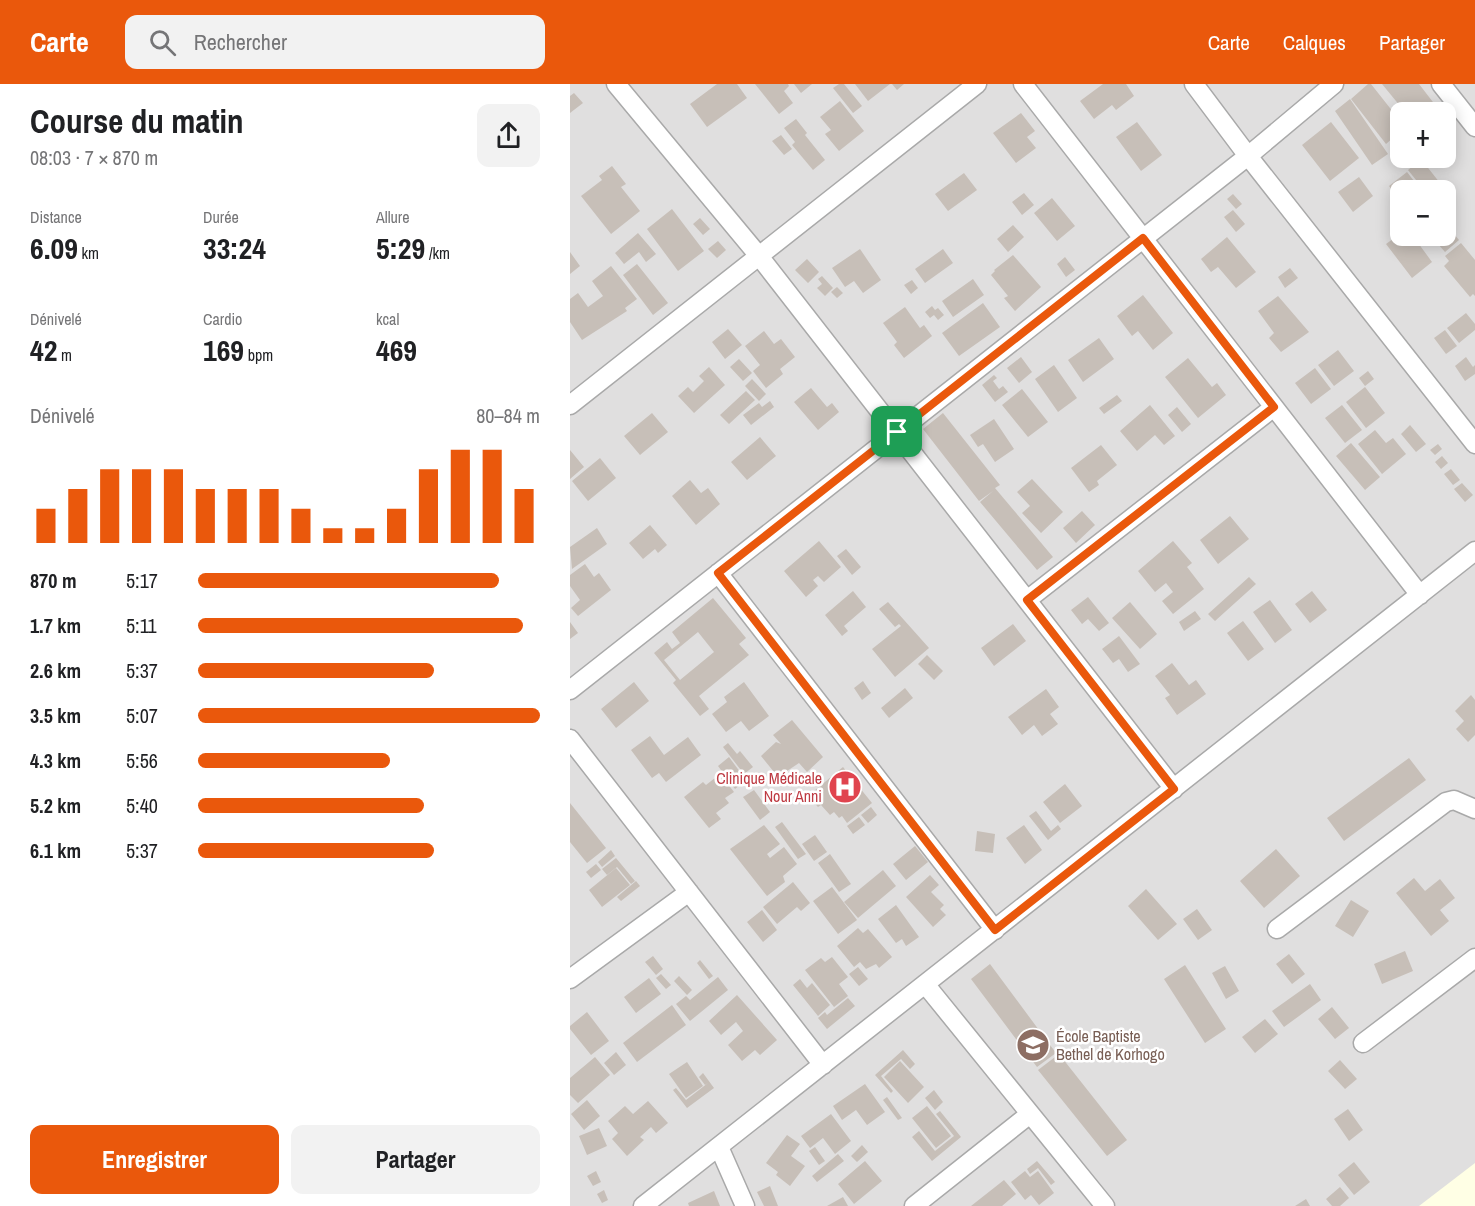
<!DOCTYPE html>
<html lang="fr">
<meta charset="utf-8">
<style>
body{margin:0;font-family:"Archivo Narrow",sans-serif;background:#f2f2f2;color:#202124;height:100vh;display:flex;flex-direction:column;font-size:22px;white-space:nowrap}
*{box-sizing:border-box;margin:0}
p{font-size:20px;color:#757577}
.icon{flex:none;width:33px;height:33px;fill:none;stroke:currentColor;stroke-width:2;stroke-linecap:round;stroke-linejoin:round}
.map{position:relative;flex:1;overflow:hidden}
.sheet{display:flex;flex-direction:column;background:#fff;width:570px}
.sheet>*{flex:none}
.fabs{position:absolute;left:820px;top:18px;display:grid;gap:12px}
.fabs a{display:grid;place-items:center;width:66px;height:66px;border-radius:12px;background:#fff;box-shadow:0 3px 15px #0003;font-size:30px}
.pin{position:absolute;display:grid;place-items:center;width:51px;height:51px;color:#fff;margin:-26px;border-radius:12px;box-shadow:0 3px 9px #0006}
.round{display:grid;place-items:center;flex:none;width:63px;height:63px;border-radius:12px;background:#f2f2f2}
.overview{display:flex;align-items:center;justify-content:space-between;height:102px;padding:0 30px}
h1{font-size:33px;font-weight:700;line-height:45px}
.stats{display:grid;grid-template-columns:repeat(3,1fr);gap:9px;height:102px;padding:6px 30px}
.stats div{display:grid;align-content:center}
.stats b{font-size:30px;font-weight:700}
.stats small{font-size:16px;font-weight:400}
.stats p{font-size:16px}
.chart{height:168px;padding:12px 30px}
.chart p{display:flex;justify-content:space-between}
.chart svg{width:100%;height:108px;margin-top:6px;stroke:#ea580c;stroke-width:6}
.primary-button{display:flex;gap:12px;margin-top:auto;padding:12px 30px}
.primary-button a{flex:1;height:69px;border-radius:12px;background:#ea580c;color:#fff;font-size:24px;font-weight:700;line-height:69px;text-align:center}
.primary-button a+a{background:#f2f2f2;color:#202124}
ul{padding:0 30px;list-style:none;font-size:20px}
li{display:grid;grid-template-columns:96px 72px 1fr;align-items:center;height:45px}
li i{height:15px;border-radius:8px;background:#ea580c}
header{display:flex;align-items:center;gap:36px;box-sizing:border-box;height:84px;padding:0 30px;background:#ea580c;color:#fff}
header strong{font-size:28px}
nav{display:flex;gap:33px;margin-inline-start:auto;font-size:21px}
.search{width:420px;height:54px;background:#f2f2f2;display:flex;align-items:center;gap:15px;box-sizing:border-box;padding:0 21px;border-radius:12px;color:#757577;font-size:22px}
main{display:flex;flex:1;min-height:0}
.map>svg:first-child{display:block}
.residential{fill:#e0dfdf;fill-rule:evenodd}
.education{fill:#ffffe5}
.building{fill:#c7bfb8;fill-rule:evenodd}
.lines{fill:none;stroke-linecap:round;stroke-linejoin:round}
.minor-casing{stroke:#a9a9a9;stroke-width:21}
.minor{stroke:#fff;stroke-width:18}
.route-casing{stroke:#fff;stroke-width:12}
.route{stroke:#ea580c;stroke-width:8}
.labels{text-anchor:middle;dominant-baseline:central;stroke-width:5;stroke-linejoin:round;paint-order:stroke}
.health-label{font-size:16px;fill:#be3a42;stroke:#fff;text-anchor:end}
.education-label{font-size:16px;fill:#785e54;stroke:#fff;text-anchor:start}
</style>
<header>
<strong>Carte</strong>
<div class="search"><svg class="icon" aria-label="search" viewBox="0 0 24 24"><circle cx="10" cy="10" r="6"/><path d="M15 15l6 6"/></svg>Rechercher</div>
<nav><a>Carte</a><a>Calques</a><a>Partager</a></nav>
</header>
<main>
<section class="sheet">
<div class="overview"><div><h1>Course du matin</h1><p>08:03 · 7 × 870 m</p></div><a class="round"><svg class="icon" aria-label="share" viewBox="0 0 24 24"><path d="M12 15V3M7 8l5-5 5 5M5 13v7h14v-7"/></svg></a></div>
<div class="stats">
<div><p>Distance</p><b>6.09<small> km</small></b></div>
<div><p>Durée</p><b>33:24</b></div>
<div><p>Allure</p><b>5:29<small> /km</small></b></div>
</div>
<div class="stats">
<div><p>Dénivelé</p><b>42<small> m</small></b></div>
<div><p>Cardio</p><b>169<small> bpm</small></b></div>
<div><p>kcal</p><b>469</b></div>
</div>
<div class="chart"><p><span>Dénivelé</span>80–84 m</p>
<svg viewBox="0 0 160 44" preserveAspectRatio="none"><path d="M5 44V30M15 44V22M25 44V14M35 44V14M45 44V14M55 44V22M65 44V22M75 44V22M85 44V30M95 44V38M105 44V38M115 44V30M125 44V14M135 44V6M145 44V6M155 44V22"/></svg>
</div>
<ul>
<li><b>870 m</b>5:17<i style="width:88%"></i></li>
<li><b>1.7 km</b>5:11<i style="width:95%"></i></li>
<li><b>2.6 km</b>5:37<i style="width:69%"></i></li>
<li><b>3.5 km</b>5:07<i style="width:100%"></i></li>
<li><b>4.3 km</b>5:56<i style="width:56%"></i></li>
<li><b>5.2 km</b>5:40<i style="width:66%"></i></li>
<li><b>6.1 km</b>5:37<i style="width:69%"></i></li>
</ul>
<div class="primary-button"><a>Enregistrer</a><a>Partager</a></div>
</section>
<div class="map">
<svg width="905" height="1122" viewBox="0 0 905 1122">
<rect width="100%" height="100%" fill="#f2efe9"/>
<path class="residential" d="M0,0h905v1122h-905zM831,28h45v46h-45zM831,106h45v46h-45z"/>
<path class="education" d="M905,1079v43h-56z"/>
<path class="building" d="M147,0h20l10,14 -40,29 -17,-23z
M185,0h33l1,2 -5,5 9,12 -14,11z
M224,0h18l-11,9z
M269,0h5l18,22 -9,7 -20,-25z
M285,0h35l-22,17z
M322,0h12l-7,6z
M533,0h23l8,12 -18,14 -4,-5 -18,14 -14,-18z
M798,0h3l30,38v9l-15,13 -35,-45z
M812,0h37l17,22 -9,6h-22z
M4,9l9,10 -13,10v-17z
M780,15l38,55 -16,11 -37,-54z
M270,17l24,30 -25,20 -14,-17 6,-4 -11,-13z
M451,29l14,18 -8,6 9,11 -20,15 -23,-30z
M876,33l8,11 -8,7z
M226,35l11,14 -2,2 20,25 -12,10 -21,-25 3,-3 -11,-14z
M567,38l25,33 -21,16 -25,-34z
M761,38l28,36 -29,23 -28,-36z
M211,51l11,14 -8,6 -12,-14z
M851,75l19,24 -9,7h-7l-16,-20z
M42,82l14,18 -5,3 19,24 -29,23 -30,-38 21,-16 -3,-4z
M837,88l14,18h-20v12l-12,-16z
M394,89l13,17 -29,21 -13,-17z
M789,93l14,19 -20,16 -15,-20z
M454,109l10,12 -12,10 -10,-13z
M663,110l9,10 -6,5 -9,-10z
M482,114l23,28 -18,15 -23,-28z
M102,125l32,42 -26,20 -31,-42z
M663,126l12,14 -9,8 -12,-15z
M130,134l10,11 -7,6 -10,-11z
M876,140l13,16 -14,12 -14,-16h15z
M443,141l11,12 -16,15 -11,-13z
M68,149l18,21 -10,8 -7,-10 -15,12 -9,-11z
M831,149v3h12l19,26 -20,16 -26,-34z
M657,153l29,35 -20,16 -18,-21 -7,5 -10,-13z
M148,157l8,9 -9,8 -9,-9z
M891,159l14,17v36l-2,-2 -3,3 -26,-31 5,-5 -4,-5z
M290,165l21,31 -18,13 -9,-12 -9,6 -13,-19z
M373,165l10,14 -28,20 -10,-14z
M0,168l10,14 -10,8z
M443,171l28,32 -26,24 -11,-13 4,-2 -17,-21 4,-4 -1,-1z
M495,173l10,13 -9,7 -9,-13z
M237,175l12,13 -11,11 -13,-13z
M67,180l31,39 -15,12 -30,-40z
M41,182l26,33 -12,9 2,3 -45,29 -12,-18v-23l8,-6 10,14 15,-11 -11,-15z
M720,184l8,10 -13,10 -7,-11z
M252,192l11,12 -8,8 -8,-8 5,-4 -4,-5z
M403,195l11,16 -31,22 -11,-16z
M342,196l6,8 -7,6 -7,-9z
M267,203l6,6 -6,5 -6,-6z
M573,211l30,38 -20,17 -15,-19 -6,5 -15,-20z
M708,212l31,36 -28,20 -12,-14 5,-5 -16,-22z
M413,219l17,24 -41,29 -17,-23z
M362,222l3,4 3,-2 6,7 -6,5 -4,-5 -4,3 -5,-6z
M335,223l15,21 4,-3 8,11 -28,22 -10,-13 3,-3 -14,-19z
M896,229l9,11v6l-16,13 -12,-15z
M158,245l14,16 -17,14 -13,-17z
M875,246l12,16 -11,8 -12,-16z
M194,247l10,13 7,-5 14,18 -15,12 3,5 -17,14 -13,-17 7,-6 -15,-19z
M529,254l15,21 -31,23 -15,-22z
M768,266l16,21 -20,15 -16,-21z
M451,273l11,15 -13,11 -12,-15z
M896,273l7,10 2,-2v9l-10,7 -10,-15z
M618,274l24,29 5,-4 9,12 -28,23 -33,-41z
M169,275l13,14 -9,8 -13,-14z
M484,281l23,33 -19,14 -23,-33z
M139,283l16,18 -31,28 -16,-17 10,-9 5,5 11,-11 -5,-5z
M745,284l16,21 -20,15 -16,-21z
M798,287l6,8 -9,7 -6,-8z
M424,291l3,3 -4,3 6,8 4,-3 5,6 -13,10 -13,-17z
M182,295l14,15 -7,7 -14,-15z
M795,303l20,26 -19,15 -20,-26z
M241,304l16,19 5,-4 7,9 -21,18 -24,-28z
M452,305l26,33 -20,15 -26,-32z
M176,307l9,9 -26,24 -9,-9z
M547,311l5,6 -18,13 -5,-6z
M200,317l4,6 -23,18 -8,-10 16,-12 3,4z
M580,321l25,31 -11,9 -9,-10 -18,16 -17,-20z
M772,321l20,25 -17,13 -20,-25z
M607,323l14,17 -9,8 -14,-17z
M82,329l16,19 -28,23 -16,-19z
M373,329l57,72 -5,3 58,69 -16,13 -57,-68 13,-11 -14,10 -56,-72z
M424,335l20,30 -19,13 -12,-18 -5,3 -8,-12z
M840,341l16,19 -10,8 -15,-18z
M805,346l11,13 7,-5 13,16 -24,20 -24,-30z
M190,353l16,19 -29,24 -16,-18z
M781,359l29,34 -15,13 -29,-34z
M868,360l4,5 -7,6 -5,-5z
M531,361l16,20 -20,16 2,4 -10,7 -18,-24z
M0,366l14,17 -14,12z
M872,372l6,7 -7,6 -6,-7z
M30,374l16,20 -28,23 -16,-20z
M881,385l9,11 -7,5 -9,-11z
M462,395l31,33 -22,21 -19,-20 8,-7 -13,-14z
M120,396l11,13 7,-5 12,16 -24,21 -24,-29z
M892,399l11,12 -8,7 -11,-13z
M512,427l13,14 -19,18 -13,-15z
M660,432l19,23 -31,25 -18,-24z
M80,441l17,20 -9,8 -3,-4 -12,10 -14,-16z
M27,444l10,16 -35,25 -2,-22z
M249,457l22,26 -17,15 -6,-6 -5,4 5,6 -12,11 -22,-26z
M603,457l19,22 -5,4 17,22 -31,25 -11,-13 11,-9 -7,-9 -11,9 -17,-21z
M276,465l15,18 -9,8 -15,-19z
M15,480l9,13 5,-4 12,17 -33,26 -7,-8 9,-8 -10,-14v-11z
M679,493l7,7 -41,37 -7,-7z
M283,507l13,16 -22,19 4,5 -6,5 -17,-21z
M742,507l15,19 -17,13 -15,-19z
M518,513l21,26 -10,8 -11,-12 -6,5 -11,-14z
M143,514l33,40 -7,6 10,11 -50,41 10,13 -9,7 -27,-33 3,-3 -22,-27 13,-11 5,7 8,-6 -8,-11zM128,548l16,20 -34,28 -16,-20z
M700,516l22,30 -17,13 -22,-31z
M318,518l41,46 -34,29 -23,-28 29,-23 -2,-2 -4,3 -16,-18z
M560,518l27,32 -17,15 -28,-31z
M625,527l6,8 -17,12 -5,-9z
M673,537l21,28 -16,12 -21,-28z
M0,538l8,11 -8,6z
M443,540l13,17 -32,25 -13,-18z
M549,552l21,28 -12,8 -9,-13 -6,4 -11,-14z
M357,571l16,16 -9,9 -16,-16z
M602,579l17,22 7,-5 10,14 -29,21 -12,-17 5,-3 -15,-19z
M293,597l8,12 -9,7 -8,-12z
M64,598l15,19 -33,27 -15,-19z
M174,598l25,34 -20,15 -8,-10 -15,11 -14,-18 15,-12 -3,-5z
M335,604l8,10 -24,20 -8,-10z
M476,605l13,18 -9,7 8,10 -16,12 -8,-11 -12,10 -14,-18z
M901,611l4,5v35l-7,7 -12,-13 8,-8 -9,-10z
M222,636l31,37 -16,15 -8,-9 -21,14 -17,-21 15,-14 5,2 -8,-9z
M80,652l14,19 24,-18 13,18 -35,27 -7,-9 -7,5 -21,-28z
M158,659l9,11 3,-3 13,16 -9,7 -21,-27z
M159,673l17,23 -11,9 -17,-23z
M839,674l17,22 -82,61 -17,-23z
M273,683l29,36 -25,20 -5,-7 -3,2 -5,-6 -4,3 -9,-10 -3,2 -10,-11z
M150,690l14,18 -9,6 4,5 -13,10 5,6 -12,9 -25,-31 19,-15 3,3z
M495,700l17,22 -22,17 -17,-21z
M184,706l16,22 -10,8 -17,-23z
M0,719l36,45 -19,15 -17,-21z
M301,723l6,8 -9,8 -7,-8z
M466,727l15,20 7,-6 3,4 -13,11 -19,-24z
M289,733l6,8 -12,9 -6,-8z
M212,738l24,32 -8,5 -23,-32z
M194,741l16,19 -13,10 3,4 14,-11 13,17 -14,12 2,6 -18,14 -37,-47z
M454,741l18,25 -17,14 -19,-26z
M407,747l18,3 -2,19 -18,-2z
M245,751l12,17 -13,9 -12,-17z
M345,762l13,16 -22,18 -13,-16z
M706,765l24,27 -36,32 -24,-27z
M41,766l4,6 -13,11 -4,-5z
M260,770l21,30 -12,8 -21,-29z
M46,774l19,23 -4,3 -14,-17 -10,8 -5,-6z
M26,780l5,6 -10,8 -5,-6z
M46,784l14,17 -28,22 -13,-17z
M313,786l13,16 -38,32 -14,-16z
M360,791l9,10 -8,7 13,13 -4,4 6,6 -13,12 -27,-30z
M844,794l11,13 15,-12 15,19 -15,12 9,11 -18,15 -35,-43z
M66,797l4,5 -19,15 -4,-4z
M223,798l17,21 -9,8 -4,-4 -20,17 -14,-17z
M262,803l25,33 -19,14 -25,-33z
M576,805l31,35 -19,16 -30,-34z
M781,816l18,11 -16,26 -18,-11z
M326,821l23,32 -13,9 -4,-7 -6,4 -18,-24z
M627,825l15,21 -14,10 -15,-21z
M192,826l15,20 -14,12 -16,-20z
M288,844l5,5 5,-4 24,28 -13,11 -3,-4 -10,5 -6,-7 -6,5 -17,-21z
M835,867l8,20 -31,13 -8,-20z
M719,870l16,20 -13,10 -16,-20z
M83,872l10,13 -7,6 -11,-13z
M262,873l16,20 -9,7 9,12 -14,11 -29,-37 16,-12 4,4z
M130,876l13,16 -4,3 -12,-16z
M420,880l66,89 -19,14 -66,-88z
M615,881l41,64 -21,14 -41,-64z
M655,882l14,25 -13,8 -14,-26z
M288,883l10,12 -9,7 -10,-12z
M91,890l10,11 -5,4 -10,-11z
M109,892l13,14 -5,5 -13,-14z
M148,893l10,13 -38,31 -14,-17 10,-8 4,4z
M79,894l12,16 -25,19 -12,-16z
M230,895l7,9 5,-5 18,22 -12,11 -25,-31z
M740,900l11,16 -37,27 -12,-16z
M167,911l40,45 -17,15 -5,-5 -13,11 -14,-16 15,-14 -7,-9 -15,13 -12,-14z
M278,914l7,8 -28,23 -9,-11 7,-6 2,3z
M102,921l14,20 -49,37 -14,-19z
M762,923l17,21 -14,11 -17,-20z
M17,928l22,29 -18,14 -21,-26v-3z
M695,935l13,15 -23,19 -13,-16z
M333,966l12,14 -5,5 -9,-10 -20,17 12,15 -2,2 -16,-18z
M46,968l10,13 -12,10 -10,-12z
M489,970l68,86 -20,16 -69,-86z
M25,973l15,18 -32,28 -8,-8v-17z
M770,976l17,19 -12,10 -17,-18z
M330,977l24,26 -16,16 -24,-26z
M117,978l16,24 -17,12 -17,-24z
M133,989l11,15 -27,20 -14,-18 3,-2 10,12 22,-17 -3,2 -6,-8z
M295,1000l20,28 -18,13 -11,-15 -14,10 -9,-14z
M364,1006l9,12 -8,8 -10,-12z
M317,1013l15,21 -4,2 -15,-20z
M17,1016l13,16 -16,14 -13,-16z
M78,1017l20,22 -12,10 -5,-6 -11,10 4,3 -17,16 -15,-17 6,-6 -10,-12 17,-15 8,8z
M357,1022l24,30 -15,12 -24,-30z
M778,1025l15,21 -14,11 -15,-22z
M370,1027l21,26 -29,24 -20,-24 7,-6 16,20 19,-15 -18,-22z
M261,1030l20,27 -16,13 -12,-16 -13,10 -9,-12z
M29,1044l8,18 -20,9 -8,-19z
M217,1051l13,9 -9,12 14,10 -15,20 -14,-11 2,-3 -12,-9z
M292,1061l6,7 -11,10 -6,-6z
M245,1063l10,14 -6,4 -10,-14z
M268,1070l6,7 -27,21 -5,-6z
M295,1077l17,20 -28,23 -16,-20z
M467,1077l18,21 -4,3 -13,-17 -8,6 -3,-5z
M784,1078l16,20 -16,13 -16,-20z
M26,1087l5,11 -8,4 -6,-10z
M455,1087l5,6 8,-6 16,22 -15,12 -8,-10 -6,5 -14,-18z
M434,1096l12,14 -14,12h-31z
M200,1102l8,20h-14l-7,-14z
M770,1103l9,11 -9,8h-8l-6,-7z
M34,1106l4,10 -6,3 -5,-9z
M144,1107l6,15h-31l-1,-3z
M273,1113l5,9h-21z
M736,1115l4,7h-15z"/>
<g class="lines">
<defs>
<path id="minor" d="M46,0l143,172 415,533
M453,0l397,511
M624,0l54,72 227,288
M871,0l34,43
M0,321l407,-321
M148,489l277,357
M457,516l247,-193
M0,606l678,-534 86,-72
M0,655l253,326
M707,845l169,-127 8,-2 21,9
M0,895l119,-87
M355,900l180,222
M793,959l112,-85
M149,1063l26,59
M73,1122l832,-655
M344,1122l116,-92"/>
</defs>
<use href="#minor" class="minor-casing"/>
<use href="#minor" class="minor"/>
</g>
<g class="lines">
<defs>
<path id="route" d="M573,154l131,169 -247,193 147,189 -179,141 -277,-357z"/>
</defs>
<use href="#route" class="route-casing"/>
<use href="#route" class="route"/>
</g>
<defs>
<symbol id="hospital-disc" viewBox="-11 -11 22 22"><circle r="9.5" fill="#e0444e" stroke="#fff"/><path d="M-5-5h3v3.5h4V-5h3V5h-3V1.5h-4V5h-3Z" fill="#fff"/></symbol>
<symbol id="school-disc" viewBox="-11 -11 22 22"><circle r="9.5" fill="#8d6e63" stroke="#fff"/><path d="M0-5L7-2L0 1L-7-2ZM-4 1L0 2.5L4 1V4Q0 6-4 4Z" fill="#fff"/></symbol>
</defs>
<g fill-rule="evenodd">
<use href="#hospital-disc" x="256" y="684" width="38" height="38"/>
<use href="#school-disc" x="444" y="942" width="38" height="38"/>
</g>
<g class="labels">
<g class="health-label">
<text x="252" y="694">Clinique Médicale<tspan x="252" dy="18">Nour Anni</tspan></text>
</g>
<g class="education-label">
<text x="486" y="952">École Baptiste<tspan x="486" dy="18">Bethel de Korhogo</tspan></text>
</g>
</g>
</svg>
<div class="fabs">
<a>+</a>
<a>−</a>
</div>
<div class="pin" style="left:327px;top:348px;background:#1e9e55"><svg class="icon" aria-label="arrive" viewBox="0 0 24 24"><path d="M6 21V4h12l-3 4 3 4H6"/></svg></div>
</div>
</main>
